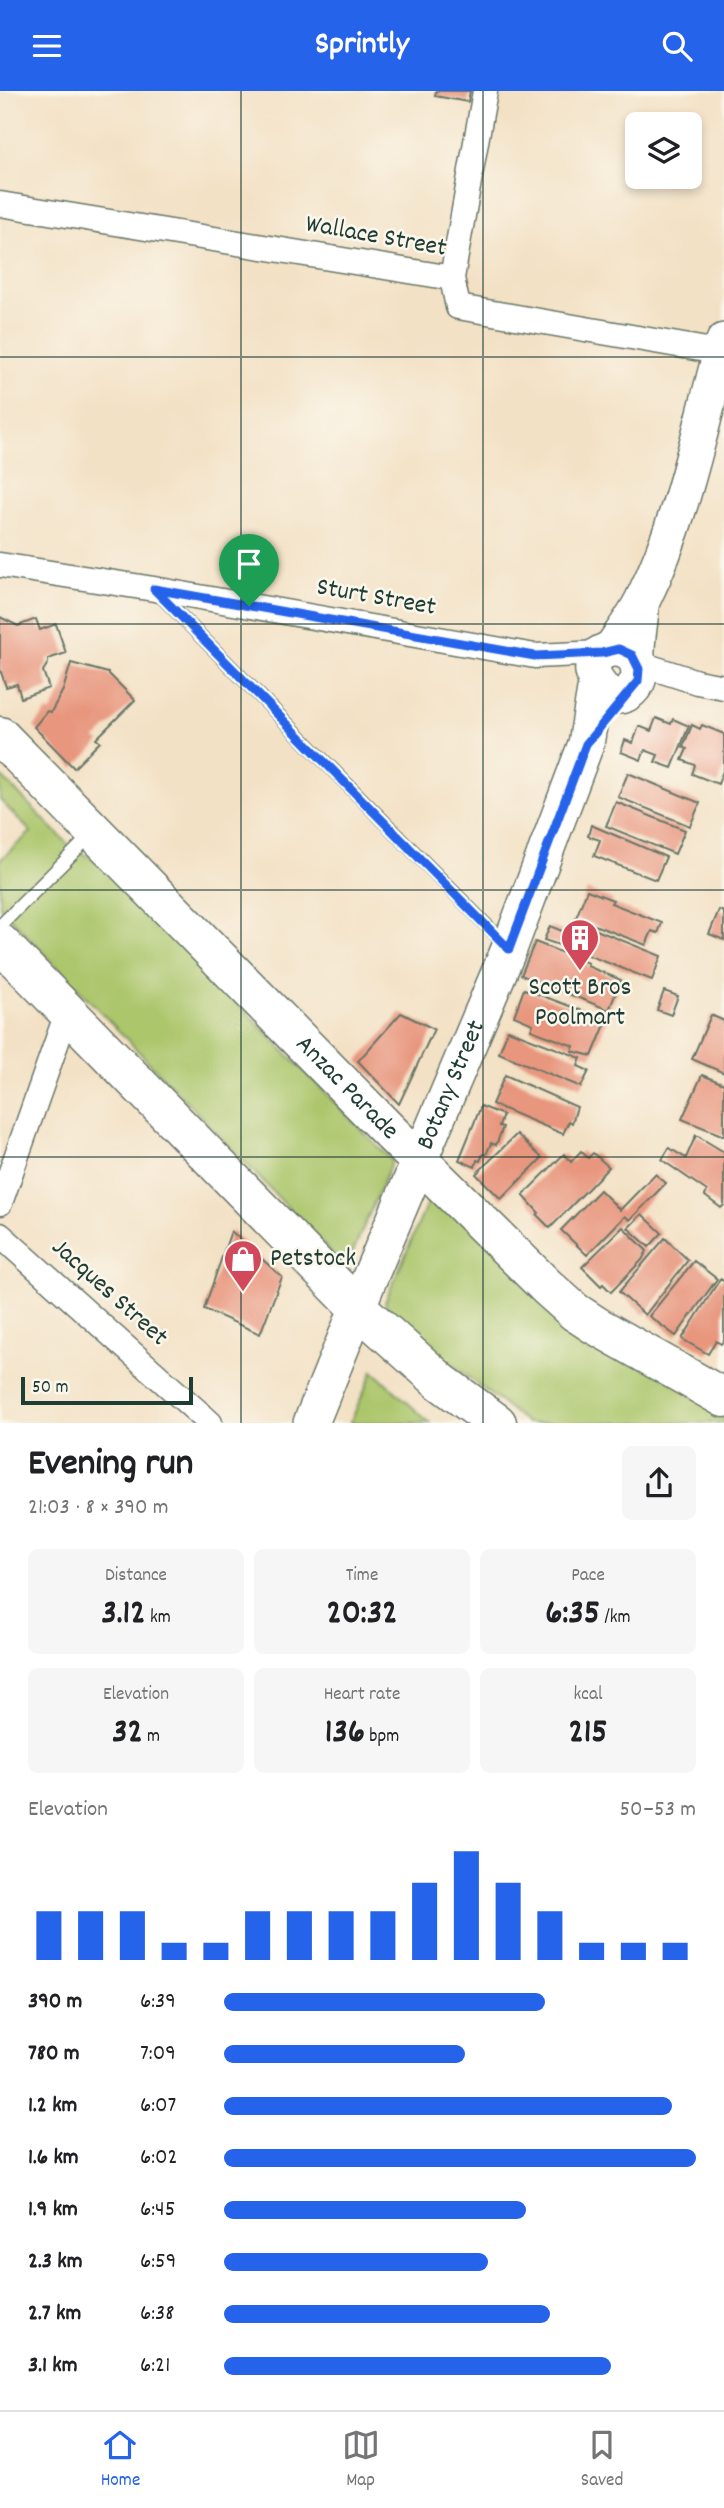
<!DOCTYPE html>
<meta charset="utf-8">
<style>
body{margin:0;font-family:Dekko,sans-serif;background:#f6f6f6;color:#202124;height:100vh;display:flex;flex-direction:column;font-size:26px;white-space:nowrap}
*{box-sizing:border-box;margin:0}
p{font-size:23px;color:#757577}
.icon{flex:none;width:38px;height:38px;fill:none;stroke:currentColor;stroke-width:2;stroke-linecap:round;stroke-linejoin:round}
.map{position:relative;height:1332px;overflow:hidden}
.sheet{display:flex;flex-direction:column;background:#fff;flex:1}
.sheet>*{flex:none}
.controls{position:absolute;left:625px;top:21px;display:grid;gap:14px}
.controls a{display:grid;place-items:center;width:77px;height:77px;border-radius:10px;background:#fff;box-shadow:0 4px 10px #0003;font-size:35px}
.scale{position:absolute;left:21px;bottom:18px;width:172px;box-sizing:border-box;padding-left:7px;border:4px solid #1f3d34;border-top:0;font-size:19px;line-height:24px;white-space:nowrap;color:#1f3d34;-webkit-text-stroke:5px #fbf7ec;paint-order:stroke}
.pin{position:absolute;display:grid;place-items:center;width:60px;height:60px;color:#fff;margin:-72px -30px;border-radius:50% 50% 50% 0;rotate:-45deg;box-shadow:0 0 7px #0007}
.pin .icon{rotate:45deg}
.round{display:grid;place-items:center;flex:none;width:74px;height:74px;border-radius:10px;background:#f6f6f6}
.summary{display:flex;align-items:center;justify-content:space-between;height:119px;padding:0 28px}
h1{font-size:38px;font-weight:700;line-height:52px}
.metrics{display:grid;grid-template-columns:repeat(3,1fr);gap:10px;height:119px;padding:7px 28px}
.metrics div{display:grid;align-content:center;border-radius:10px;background:#f6f6f6;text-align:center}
.metrics b{font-size:35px;font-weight:700}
.metrics small{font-size:19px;font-weight:400}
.metrics p{font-size:19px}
.chart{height:196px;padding:14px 28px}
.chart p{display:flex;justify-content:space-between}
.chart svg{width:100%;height:126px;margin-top:7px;stroke:#2563eb;stroke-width:6}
ul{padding:0 28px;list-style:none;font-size:23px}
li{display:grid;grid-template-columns:112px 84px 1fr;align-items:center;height:52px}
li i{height:18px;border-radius:9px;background:#2563eb}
header{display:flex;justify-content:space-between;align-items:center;height:91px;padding:0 28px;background:#2563eb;color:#fff;font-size:32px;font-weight:700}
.tab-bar{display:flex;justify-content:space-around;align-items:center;height:98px;border-top:2px solid #e0e0e0;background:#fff;font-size:19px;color:#757577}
.tab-bar a{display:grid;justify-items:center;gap:4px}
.tab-bar .on{color:#2563eb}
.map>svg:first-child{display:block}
.green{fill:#acc66c;stroke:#668250;stroke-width:2}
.building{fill:#e8967e}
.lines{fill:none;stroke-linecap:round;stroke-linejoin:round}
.lane-casing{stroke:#697667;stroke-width:15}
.street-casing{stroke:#697667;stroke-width:27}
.secondary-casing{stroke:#697667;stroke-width:38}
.primary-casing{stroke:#697667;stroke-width:41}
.lane{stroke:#fff;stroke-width:12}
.street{stroke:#fff;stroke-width:24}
.secondary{stroke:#fff;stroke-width:35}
.primary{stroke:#fff;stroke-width:38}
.route-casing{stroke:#fff;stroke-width:14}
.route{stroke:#2563eb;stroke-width:9}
.grid{fill:none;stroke:#1f3d34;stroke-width:2;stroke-opacity:0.55}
.labels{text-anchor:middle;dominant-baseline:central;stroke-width:5;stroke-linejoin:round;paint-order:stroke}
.street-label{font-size:26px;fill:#1f3d34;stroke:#fbf7ec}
.poi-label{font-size:26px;fill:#1f3d34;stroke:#fbf7ec}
</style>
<header><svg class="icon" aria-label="menu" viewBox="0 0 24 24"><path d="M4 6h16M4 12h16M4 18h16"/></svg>Sprintly<svg class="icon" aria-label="search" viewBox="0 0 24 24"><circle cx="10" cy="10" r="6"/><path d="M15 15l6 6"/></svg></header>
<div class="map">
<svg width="724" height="1332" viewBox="0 0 724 1332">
<rect width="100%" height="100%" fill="#fbf7ec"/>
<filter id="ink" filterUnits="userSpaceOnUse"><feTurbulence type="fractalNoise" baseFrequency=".0143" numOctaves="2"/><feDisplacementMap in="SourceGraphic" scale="14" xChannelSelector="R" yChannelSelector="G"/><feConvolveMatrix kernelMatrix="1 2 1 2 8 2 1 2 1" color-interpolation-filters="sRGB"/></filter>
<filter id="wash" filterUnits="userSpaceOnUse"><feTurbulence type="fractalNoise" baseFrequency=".00686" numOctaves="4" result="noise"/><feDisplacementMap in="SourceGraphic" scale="28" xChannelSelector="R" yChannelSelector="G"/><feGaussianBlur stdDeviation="1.57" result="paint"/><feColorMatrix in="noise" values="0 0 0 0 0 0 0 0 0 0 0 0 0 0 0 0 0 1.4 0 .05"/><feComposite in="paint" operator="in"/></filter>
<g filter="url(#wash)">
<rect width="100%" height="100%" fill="#f3e1c5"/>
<path class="green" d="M0,684l68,69 34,21 290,296 -46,107 -346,-361v-47l31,-28 -31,-32z
M427,1113h13l284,209v10h-197l-135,-106 -7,-15z
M373,1280l57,52h-80z"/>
<g id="blocks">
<path class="building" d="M436,0h34l-2,11 -33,-6z
M0,526l18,9 18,-7 4,11 16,-6 10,29 -18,6v4l-5,8 6,17 -28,10 -4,-14 -11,3 -6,-18z
M71,572l37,10 27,27 -39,39 4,3 -26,26 -40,-41 13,-16 4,1 12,-22z
M656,627l15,6 2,-5 16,7 -17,42 -17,-6 3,-7 -13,-5 -4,10 -20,-8 4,-12 8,3 6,-17 12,5z
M692,634l8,4 2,-4 22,9v34l-6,16 -26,-10 3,-9 -13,-5 5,-11 -4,-2z
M628,682l72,30 -10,23 -72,-29z
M616,711l69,28 -10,24 -69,-28z
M591,734l75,32 -10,23 -62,-24 6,-16 -12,-4z
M587,799l26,10 -2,3 51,20 -4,10 -6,-2 -6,14 -70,-27z
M719,819l5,2v28l-15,-6z
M574,830l87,35 -9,24 -88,-34z
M550,835l17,7 -5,13 -18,-6z
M535,851l53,21 -1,3 34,14 -12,30 -88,-35z
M524,898l83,31 -15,36 -20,-5 2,-5 -43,-16 2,-6 -19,-8z
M664,900l14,5 -7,19 -14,-5z
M401,922l33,16 -35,75 -41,-43z
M711,924l13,6v52l-32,-14z
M508,939l73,28 -3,8 11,5 -8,16 -82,-34z
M505,984l72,32 -5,16 -3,-2 -6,13 -71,-30z
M702,984l22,9v52l-42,-17z
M481,1015l22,9 -4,11 4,1 -7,18 -5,-2 -5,12 -3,-1 -3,7 -3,-1 -2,7 -16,-7z
M517,1043l25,24 -41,41 -25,-25z
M696,1044l28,17v53l-3,3 -16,-12 2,-5 -45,-31 7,-12 17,10z
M581,1060l7,7 5,-5 16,14 -59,61 -13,-13 2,-2 -16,-18 41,-41 7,8z
M655,1083l11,9 -36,37 -5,-4 -38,39 -26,-25 39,-40 20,20z
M642,1123l20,19 -13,14 -21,-19z
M623,1136l24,24 -5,9 -31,32 -8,-8 -2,2 -19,-19z
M231,1140l51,46 -22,57 -56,-25z
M665,1147l23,22 -43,55 -26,-23z
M694,1170l23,18 -41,57 -27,-20z
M720,1188l4,2v59l-3,4 -5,-3 -8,13 -26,-15z"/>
</g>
</g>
<g filter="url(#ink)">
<use href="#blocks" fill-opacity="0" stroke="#697667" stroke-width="2"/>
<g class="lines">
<defs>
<path id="lane" d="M158,502l349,353
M0,835l91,-91"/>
<path id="street" d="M0,113l452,74 6,29 266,46
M452,187l33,-187
M0,474l154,24 381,67 67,-3
M638,572l59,19 27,5
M0,1112l67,-190
M0,1144l210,188"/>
<g id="secondary">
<path d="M611,558c11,-16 24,-33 32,-50 40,-81 57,-172 81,-258"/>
<path d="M636,569c-5,-7 -13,-12 -23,-11 -46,6 -2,74 23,35 6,-9 1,-17 1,-26 -1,-16 3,-33 4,-49"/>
<path id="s1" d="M311,1332l59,-146 139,-328 77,-205 10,-60"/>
</g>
<g id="primary">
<path id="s2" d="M0,645l389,395 158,156 28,25 20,13 129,73"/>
<path d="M0,852l358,365 83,74 56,41"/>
</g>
</defs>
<use href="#lane" class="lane-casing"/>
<use href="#street" class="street-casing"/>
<use href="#secondary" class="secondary-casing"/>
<use href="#primary" class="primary-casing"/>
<use href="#lane" class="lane"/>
<use href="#street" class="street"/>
<use href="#secondary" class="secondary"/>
<use href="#primary" class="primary"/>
</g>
</g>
<g class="lines" filter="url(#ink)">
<defs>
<path id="route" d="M154,498l381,67 67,-3 17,-4 13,6 7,14 -1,12 -52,63 -77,205z"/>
</defs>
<use href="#route" class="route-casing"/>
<use href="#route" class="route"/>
</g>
<path class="grid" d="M241,0v1332M483,0v1332M0,266h724M0,533h724M0,799h724M0,1066h724"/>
<defs>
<symbol id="building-pin" viewBox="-11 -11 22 30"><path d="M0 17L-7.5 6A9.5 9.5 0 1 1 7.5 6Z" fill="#d1495b" stroke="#fbf7ec"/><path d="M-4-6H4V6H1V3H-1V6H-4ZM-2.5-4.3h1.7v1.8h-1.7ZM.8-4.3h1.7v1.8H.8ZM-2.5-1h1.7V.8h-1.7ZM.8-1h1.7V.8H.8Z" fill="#fff"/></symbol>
<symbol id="shop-pin" viewBox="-11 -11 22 30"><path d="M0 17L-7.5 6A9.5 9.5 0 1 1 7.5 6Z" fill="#d1495b" stroke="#fbf7ec"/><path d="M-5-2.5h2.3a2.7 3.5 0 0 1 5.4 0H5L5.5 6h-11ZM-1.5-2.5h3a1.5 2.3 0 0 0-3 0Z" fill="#fff"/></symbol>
</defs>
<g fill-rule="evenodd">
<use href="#building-pin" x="558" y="825" width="44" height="60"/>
<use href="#shop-pin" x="221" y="1146" width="44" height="60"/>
</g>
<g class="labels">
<g class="street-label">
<text transform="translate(376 146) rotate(10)">Wallace Street</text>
<text transform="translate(376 507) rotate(10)">Sturt Street</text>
<text stroke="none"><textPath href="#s1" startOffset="366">Botany Street</textPath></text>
<text stroke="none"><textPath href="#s2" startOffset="494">Anzac Parade</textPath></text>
<text transform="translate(109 1202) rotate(42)">Jacques Street</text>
</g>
<g class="poi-label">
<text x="580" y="897">Scott Bros<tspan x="580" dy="30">Poolmart</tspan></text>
<text x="270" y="1168" text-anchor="start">Petstock</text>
</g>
</g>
</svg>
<div class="controls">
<a><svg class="icon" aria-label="layers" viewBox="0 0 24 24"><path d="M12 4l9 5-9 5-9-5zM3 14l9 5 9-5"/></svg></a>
</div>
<div class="scale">50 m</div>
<div class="pin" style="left:249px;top:515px;background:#1e9e55"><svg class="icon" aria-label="arrive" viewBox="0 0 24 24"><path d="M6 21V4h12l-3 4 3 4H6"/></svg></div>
</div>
<section class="sheet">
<div class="summary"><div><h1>Evening run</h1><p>21:03 · 8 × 390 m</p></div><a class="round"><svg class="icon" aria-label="share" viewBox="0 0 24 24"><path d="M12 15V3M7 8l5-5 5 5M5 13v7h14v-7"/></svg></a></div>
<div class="metrics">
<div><p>Distance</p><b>3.12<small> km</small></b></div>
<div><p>Time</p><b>20:32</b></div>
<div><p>Pace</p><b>6:35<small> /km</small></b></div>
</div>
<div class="metrics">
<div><p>Elevation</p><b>32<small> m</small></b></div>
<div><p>Heart rate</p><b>136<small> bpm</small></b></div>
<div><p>kcal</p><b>215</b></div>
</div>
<div class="chart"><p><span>Elevation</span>50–53 m</p>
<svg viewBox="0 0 160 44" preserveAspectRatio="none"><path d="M5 44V27M15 44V27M25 44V27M35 44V38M45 44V38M55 44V27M65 44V27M75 44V27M85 44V27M95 44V17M105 44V6M115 44V17M125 44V27M135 44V38M145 44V38M155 44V38"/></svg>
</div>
<ul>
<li><b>390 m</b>6:39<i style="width:68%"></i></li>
<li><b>780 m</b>7:09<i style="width:51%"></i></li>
<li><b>1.2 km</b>6:07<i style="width:95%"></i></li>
<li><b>1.6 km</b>6:02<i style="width:100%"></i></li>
<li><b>1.9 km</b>6:45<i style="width:64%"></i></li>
<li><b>2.3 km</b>6:59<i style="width:56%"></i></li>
<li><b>2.7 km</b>6:38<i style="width:69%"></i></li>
<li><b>3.1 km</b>6:21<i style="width:82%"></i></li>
</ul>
</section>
<nav class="tab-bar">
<a class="on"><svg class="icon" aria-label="home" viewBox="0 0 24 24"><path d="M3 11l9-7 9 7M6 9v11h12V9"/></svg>Home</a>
<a><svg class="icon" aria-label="map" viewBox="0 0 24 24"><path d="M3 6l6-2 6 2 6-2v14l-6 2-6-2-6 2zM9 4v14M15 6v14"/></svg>Map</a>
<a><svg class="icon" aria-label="saved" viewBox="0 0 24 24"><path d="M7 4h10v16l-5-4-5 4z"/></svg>Saved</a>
</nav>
